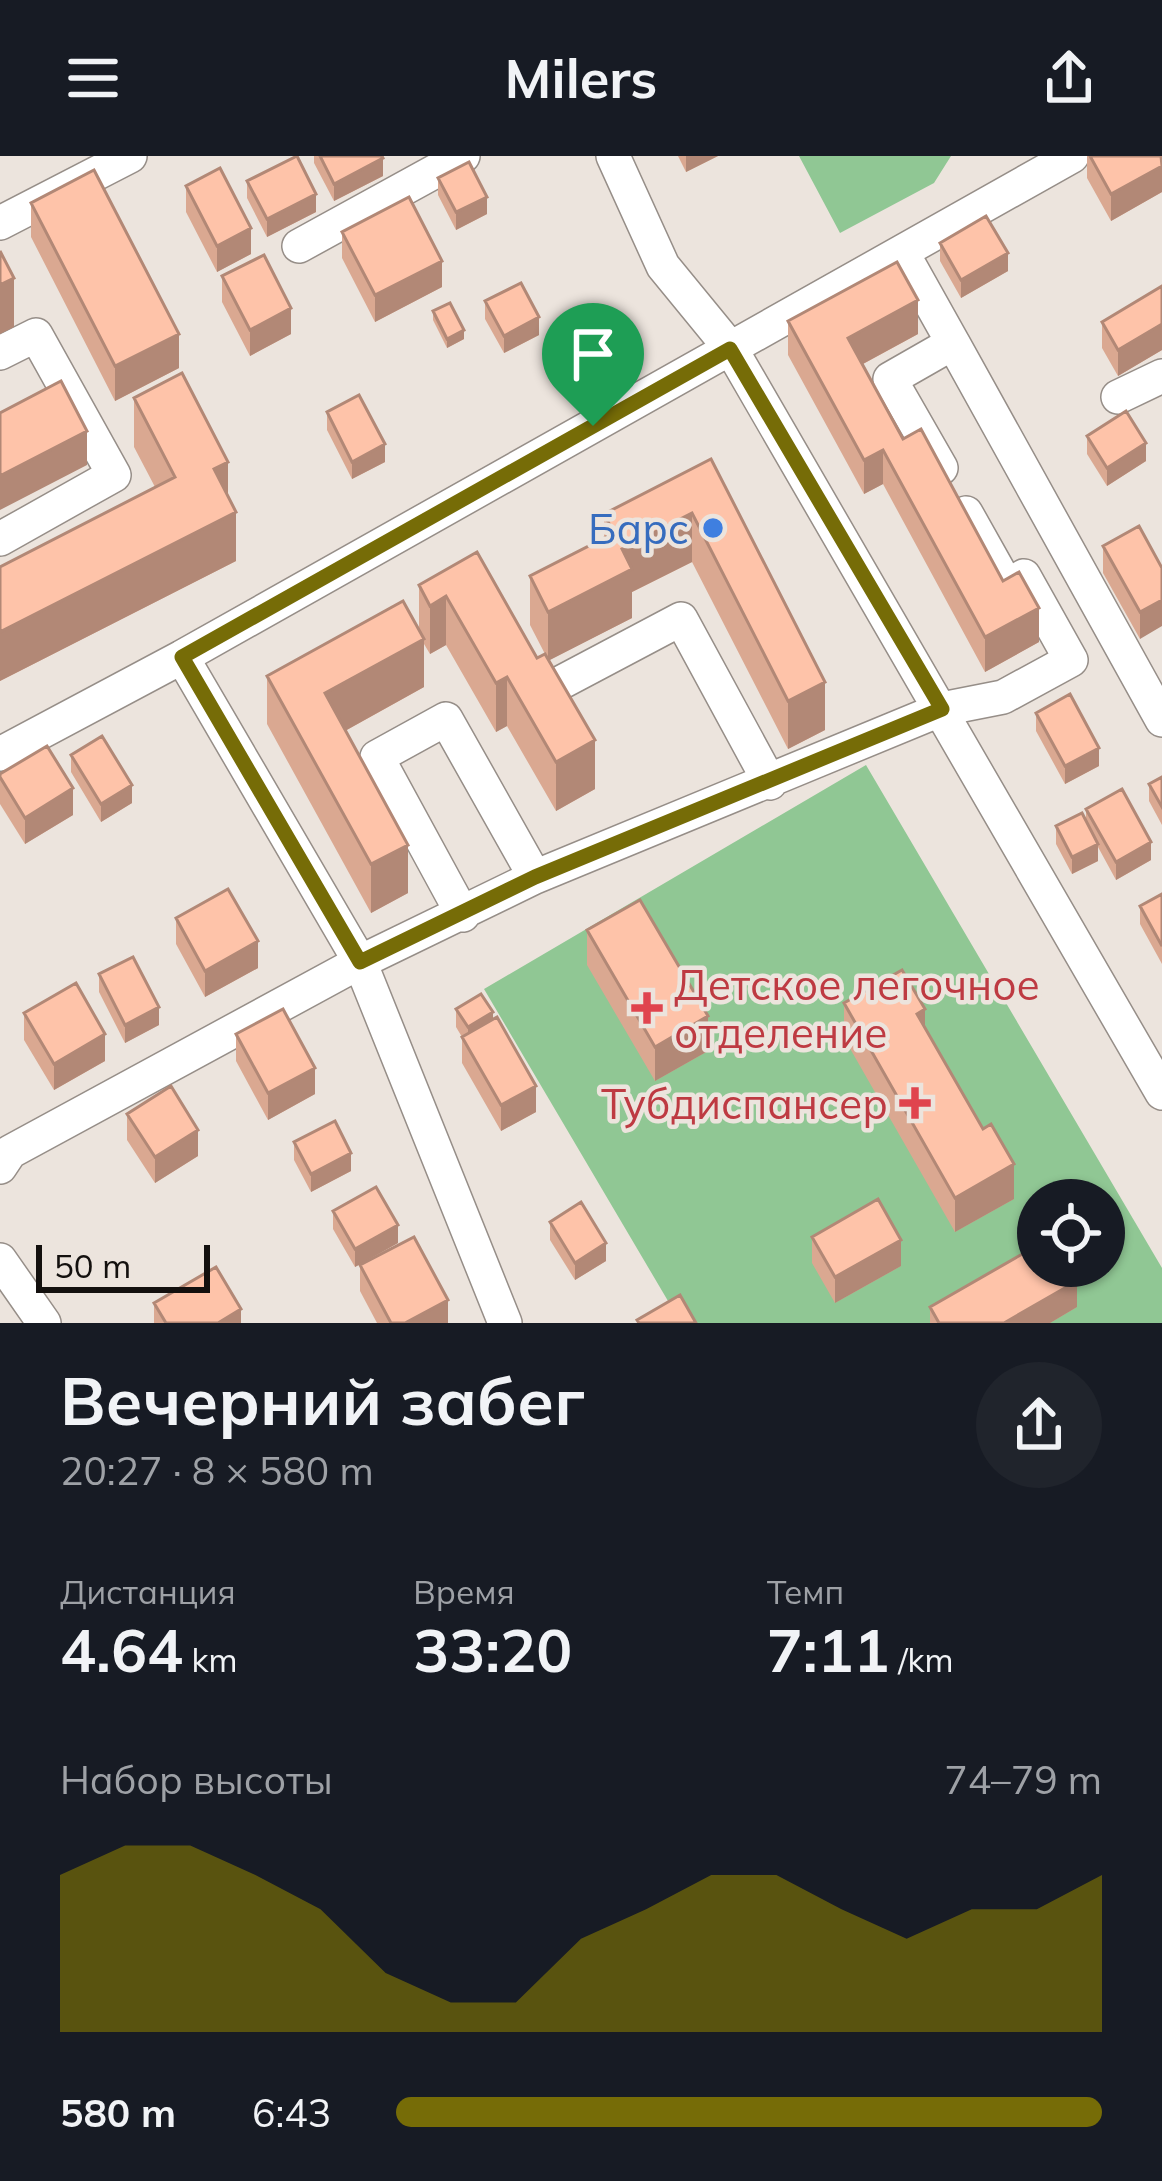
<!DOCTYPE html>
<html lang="ru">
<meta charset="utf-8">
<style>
body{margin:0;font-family:Mulish,sans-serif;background:#20242c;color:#f1f3f6;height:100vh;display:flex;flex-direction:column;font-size:45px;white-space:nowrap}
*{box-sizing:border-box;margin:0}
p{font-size:39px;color:#9ea1a6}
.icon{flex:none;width:66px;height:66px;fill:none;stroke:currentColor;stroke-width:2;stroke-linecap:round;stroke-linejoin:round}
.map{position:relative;height:1167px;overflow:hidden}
.sheet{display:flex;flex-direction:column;background:#171b24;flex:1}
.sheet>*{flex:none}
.fabs{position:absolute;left:1017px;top:1023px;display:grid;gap:24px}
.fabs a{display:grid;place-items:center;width:108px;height:108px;border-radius:50%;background:#171b24;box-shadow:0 3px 9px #0004;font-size:60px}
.scale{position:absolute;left:36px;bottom:30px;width:174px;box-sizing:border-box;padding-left:12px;border:6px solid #13100e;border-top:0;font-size:33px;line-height:42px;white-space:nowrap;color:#13100e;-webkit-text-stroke:9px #ece4dd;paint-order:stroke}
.pin{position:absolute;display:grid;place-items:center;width:102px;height:102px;color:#fff;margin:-123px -51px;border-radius:50% 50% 50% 0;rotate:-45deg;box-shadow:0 0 12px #0007}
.pin .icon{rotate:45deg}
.round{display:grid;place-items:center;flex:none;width:126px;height:126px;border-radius:63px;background:#20242c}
.headline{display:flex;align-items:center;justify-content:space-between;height:204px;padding:0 60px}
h1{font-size:66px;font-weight:700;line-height:90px}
.metrics{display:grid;grid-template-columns:repeat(3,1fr);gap:18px;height:204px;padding:12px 60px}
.metrics div{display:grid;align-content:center}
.metrics b{font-size:60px;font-weight:700}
.metrics small{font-size:33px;font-weight:400}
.metrics p{font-size:33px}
.chart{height:336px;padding:24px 60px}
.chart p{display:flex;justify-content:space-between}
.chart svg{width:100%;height:216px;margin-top:12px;fill:#766c07;opacity:.7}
ul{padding:0 60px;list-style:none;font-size:39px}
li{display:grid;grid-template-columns:192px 144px 1fr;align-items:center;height:90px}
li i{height:30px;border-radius:15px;background:#766c07}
header{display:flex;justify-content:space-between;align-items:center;height:156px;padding:0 60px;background:#171b24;font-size:54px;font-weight:700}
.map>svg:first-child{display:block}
.green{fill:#90c794;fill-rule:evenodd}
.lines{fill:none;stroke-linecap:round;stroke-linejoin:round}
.minor-casing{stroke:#968e88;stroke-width:36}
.minor{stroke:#fff;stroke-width:33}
.wall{fill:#daa891}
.shaded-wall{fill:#b28876}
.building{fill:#fec3a9;stroke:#b28876;stroke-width:3}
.route-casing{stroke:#fff;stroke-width:24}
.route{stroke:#766c07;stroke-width:15}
.shop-dot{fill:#3f7fe0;stroke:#ece4dd;stroke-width:4.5}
.health-dot{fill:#e0444e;stroke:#ece4dd;stroke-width:4.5}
.labels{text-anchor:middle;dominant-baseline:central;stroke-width:9;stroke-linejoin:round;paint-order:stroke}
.shop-label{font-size:42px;fill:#366cbe;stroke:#ece4dd;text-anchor:end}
.health-label{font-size:42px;fill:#be3a42;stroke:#ece4dd;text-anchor:start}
</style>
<header><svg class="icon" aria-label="menu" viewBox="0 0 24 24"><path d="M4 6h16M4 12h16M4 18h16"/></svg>Milers<svg class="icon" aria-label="share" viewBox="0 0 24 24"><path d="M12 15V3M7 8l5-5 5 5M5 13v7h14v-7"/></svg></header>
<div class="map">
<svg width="1162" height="1167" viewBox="0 0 1162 1167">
<rect width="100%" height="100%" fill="#ece4dd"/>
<path class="green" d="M799,0h152l-17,27 -94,50z
M866,609l296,503v55h-481l-197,-334zM1038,1044h66v66h-66z"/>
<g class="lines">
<defs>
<path id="minor" d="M613,0l50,110 68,83 431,744
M0,67l130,-67
M299,90l164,-90
M902,96l51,91 -63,36 51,89
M953,187l209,377
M0,197l36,-18 78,140 -114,64
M1118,241l44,-21
M182,501l178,305 145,361
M562,526l119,-63 89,164
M0,598l182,-97 890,-501
M463,759l-86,-158 69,-38 89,158
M0,1011l10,-15 350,-190 175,-85 407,-168 61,-12 68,-37 -47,-84 -17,10 -41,-73
M0,1104l44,63"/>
</defs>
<use href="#minor" class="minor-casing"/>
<use href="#minor" class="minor"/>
</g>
<path class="wall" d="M314,0h68l1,20 -49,25 -20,-38z
M678,0h40l-32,16z
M1087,0h74l1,36 -51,29 -24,-43z
M438,22l49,36 -31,16 -18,-35z
M247,25l69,31 -49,25 -20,-39z
M186,30l65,68 -34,18 -31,-60z
M31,47l148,165 -64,33 -84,-164z
M342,76l100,55 -67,35 -33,-64z
M940,87l68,28 -47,27 -21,-37z
M222,120l69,58 -41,22 -28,-54z
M1162,130v64l-44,26 -16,-28v-26z
M485,145l54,34 -35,18 -19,-34z
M433,155l31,28 -17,9 -14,-28z
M788,165l130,13 -55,30 40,75 100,142 36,61 -54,30 -102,-188 -19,10 -76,-139z
M134,242l94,99 8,64 -236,120v-114l155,-80 -21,-40z
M327,256l58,50 -33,17 -25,-49z
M1087,280l59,25 -39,25 -20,-32z
M711,303l114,271 -37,19 -96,-187 -60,30v26l-83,42 46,129 -39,22 -49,-85 -11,6 -50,-87 -16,9 -6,-10v43l-79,44 63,162 -37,20 -104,-189v-48l152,-47v-44l58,-33 60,106 8,-4 -15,-29v-49l74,-38v-24z
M1103,390l59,22 -22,71 -37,-66z
M1036,557l63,53 -34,18 -29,-53z
M71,599l61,48 -31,19 -30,-50z
M0,618l73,41 -48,29 -25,-40z
M1162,621v48l-13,-24v-17z
M1086,653l65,51 -35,20 -18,-33v14l-26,13 -16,-30v-18l30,-4z
M1162,738v70l-22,-40v-18z
M176,762l82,50 -53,29 -29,-53z
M587,774l121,121 -53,30 -68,-116z
M99,818l60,51 -34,18 -26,-51z
M844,847l81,25 58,101 31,70 -59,33 -111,-194z
M456,853l37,10 43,93 -35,19 -39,-68v-26l-6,-10z
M24,857l81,48 -51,29 -30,-50z
M236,878l79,60 -47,26 -32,-59z
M127,958l71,42 -43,27 -28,-43z
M294,986l57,29 -40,21 -17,-32z
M333,1055l65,32 -43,24 -22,-38z
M550,1066l56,39 -31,19 -25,-40z
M812,1081l89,29 -66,37 -23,-40z
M360,1109l88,58h-71l-17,-32z
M154,1147l87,20h-87z
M930,1151h147l-27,16h-120z"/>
<path class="shaded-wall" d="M686,0h32l-32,16z
M383,2v18l-49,25v-17z
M1162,10v26l-51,29v-27z
M316,38v18l-49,25v-18z
M487,41v17l-31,16v-18z
M251,72v26l-34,18v-26z
M1008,97v18l-47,27v-18z
M442,105v26l-67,35v-27z
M14,122v49l-14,7v-49z
M918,144v34l-70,38v-34z
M291,152v26l-41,22v-26z
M539,161v18l-35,18v-17z
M1162,168v26l-44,26v-26z
M464,174v9l-17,9v-9z
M179,178v34l-64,33v-35z
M87,275v34l-87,45v-34z
M1146,287v18l-39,25v-18z
M385,288v18l-33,17v-17z
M883,294v34l-19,10v-34z
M228,306v49l-14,-42z
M236,356v49l-236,120v-49z
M692,357v49l-60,30v26l-84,43v-49l74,-63z
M446,440v49l-16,9v-48z
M1162,444v26l-22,13v-27z
M1039,452v34l-54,30v-35z
M424,483v48l-99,55v-49z
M507,521v49l-11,6v-49z
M825,526v48l-37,19v-48z
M595,584v49l-39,22v-49z
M1099,592v18l-34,18v-18z
M132,629v18l-31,19v-18z
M73,632v27l-48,29v-26z
M1151,686v18l-35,20v-18z
M1098,688v17l-26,13v-17z
M408,689v48l-37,20v-49z
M258,785v27l-53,29v-26z
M159,851v18l-34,18v-18z
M925,853v35l-8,-30z
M493,856v18l-25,15v-18z
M708,860v35l-53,30v-34z
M105,878v27l-51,29v-26z
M315,912v26l-47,26v-27z
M536,930v26l-35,19v-26z
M198,974v26l-43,27v-26z
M351,997v18l-40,21v-18z
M1014,1008v35l-59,33v-34z
M398,1069v18l-43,24v-18z
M901,1084v26l-66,37v-26z
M606,1087v18l-31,19v-17z
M1077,1125v26l-27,16h-46z
M448,1144v23h-43z
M241,1153v14h-23z"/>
<path class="building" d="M297,0l19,38 -49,25 -20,-38z
M320,0h62l1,2 -49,26z
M1090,0h71l1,10 -51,28z
M469,6l18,35 -31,15 -18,-34z
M220,12l31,60 -34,18 -31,-60z
M94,14l85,164 -64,32 -84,-163z
M409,41l33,64 -67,34 -33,-63z
M986,60l22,37 -47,27 -21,-37z
M0,95l14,27 -14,7z
M264,99l27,53 -41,22 -28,-54z
M897,106l21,38 -70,38 55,101 18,-10 82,152 16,-9 20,36 -54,29 -102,-187 -19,10 -76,-139z
M521,127l18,34 -35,19 -19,-35z
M1162,130v38l-44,26 -16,-28z
M450,147l14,27 -17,9 -14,-28z
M182,217l46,89 -14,7 22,43 -236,120v-65l175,-90 -41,-79z
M61,225l26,50 -87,45v-63z
M359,239l26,49 -33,18 -25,-50z
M1126,255l20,32 -39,25 -20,-32z
M711,303l114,223 -37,19 -96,-188 -70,36 10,20 -84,43 -18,-36 84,-43 -10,-19z
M1139,370l23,42v32l-22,12 -37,-66z
M477,396l60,106 8,-4 50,86 -39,22 -49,-85 -11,6 -50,-87 -16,10 -11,-21z
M403,445l21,38 -99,54 83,152 -37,19 -104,-188z
M1070,538l29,54 -34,18 -29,-53z
M102,580l30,49 -31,19 -30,-49z
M47,590l26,42 -48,30 -25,-41v-3z
M1162,621v30l-13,-23z
M1122,633l29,53 -35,20 -30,-53z
M1082,657l16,31 -26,13 -16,-31z
M228,733l30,52 -53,30 -29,-53z
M1162,738v52l-22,-40z
M640,744l68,116 -53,31 -68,-117z
M133,801l26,50 -34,18 -26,-51z
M902,814l23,39 -8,5 66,115 8,-5 23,40 -59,34 -111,-195z
M76,827l29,51 -51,30 -30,-51z
M481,838l12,18 -25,15 -12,-18z
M283,853l32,59 -47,25 -32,-59z
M497,861l39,69 -35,19 -39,-68z
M171,930l27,44 -43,27 -28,-43z
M335,965l16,32 -40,21 -17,-32z
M376,1031l22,38 -43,24 -22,-38z
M878,1043l23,41 -66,37 -23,-40z
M581,1046l25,41 -31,20 -25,-41z
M414,1081l34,63 -43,23h-14l-31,-58z
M1038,1089v21h31l8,15 -73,42h-65l-9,-16z
M216,1111l25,42 -23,14h-52l-12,-20z
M680,1139l16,28h-57l-2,-3z"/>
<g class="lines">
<defs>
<path id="route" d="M730,193l212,360 -407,168 -175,85 -178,-305z"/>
</defs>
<use href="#route" class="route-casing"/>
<use href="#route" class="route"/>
</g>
<circle class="shop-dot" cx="713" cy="372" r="12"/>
<g class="health-dot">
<path d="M641 834h12v12h12v12h-12v12h-12v-12h-12v-12h12z"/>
<path d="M909 929h12v12h12v12h-12v12h-12v-12h-12v-12h12z"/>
</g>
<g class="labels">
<g class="shop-label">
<text x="689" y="372">Барс</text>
</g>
<g class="health-label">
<text x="674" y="828">Детское легочное<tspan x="674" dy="48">отделение</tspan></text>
<text x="888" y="947" text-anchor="end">Тубдиспансер</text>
</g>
</g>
</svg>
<div class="fabs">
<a><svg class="icon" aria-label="locate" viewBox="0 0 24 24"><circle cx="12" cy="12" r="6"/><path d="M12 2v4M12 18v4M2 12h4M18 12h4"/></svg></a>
</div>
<div class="scale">50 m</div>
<div class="pin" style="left:593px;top:270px;background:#1e9e55"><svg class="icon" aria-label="arrive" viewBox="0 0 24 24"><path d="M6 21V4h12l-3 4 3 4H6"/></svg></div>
</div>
<section class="sheet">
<div class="headline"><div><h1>Вечерний забег</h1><p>20:27 · 8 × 580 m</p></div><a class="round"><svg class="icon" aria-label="share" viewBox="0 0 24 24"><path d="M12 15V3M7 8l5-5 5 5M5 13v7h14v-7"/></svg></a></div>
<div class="metrics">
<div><p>Дистанция</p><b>4.64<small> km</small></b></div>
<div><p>Время</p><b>33:20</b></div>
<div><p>Темп</p><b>7:11<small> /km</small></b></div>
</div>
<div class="chart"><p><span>Набор высоты</span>74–79 m</p>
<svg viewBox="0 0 160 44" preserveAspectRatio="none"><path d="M0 44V12L10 6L20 6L30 12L40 19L50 32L60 38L70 38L80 25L90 19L100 12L110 12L120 19L130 25L140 19L150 19L160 12V44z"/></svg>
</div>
<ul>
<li><b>580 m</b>6:43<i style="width:100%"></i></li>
</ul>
</section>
